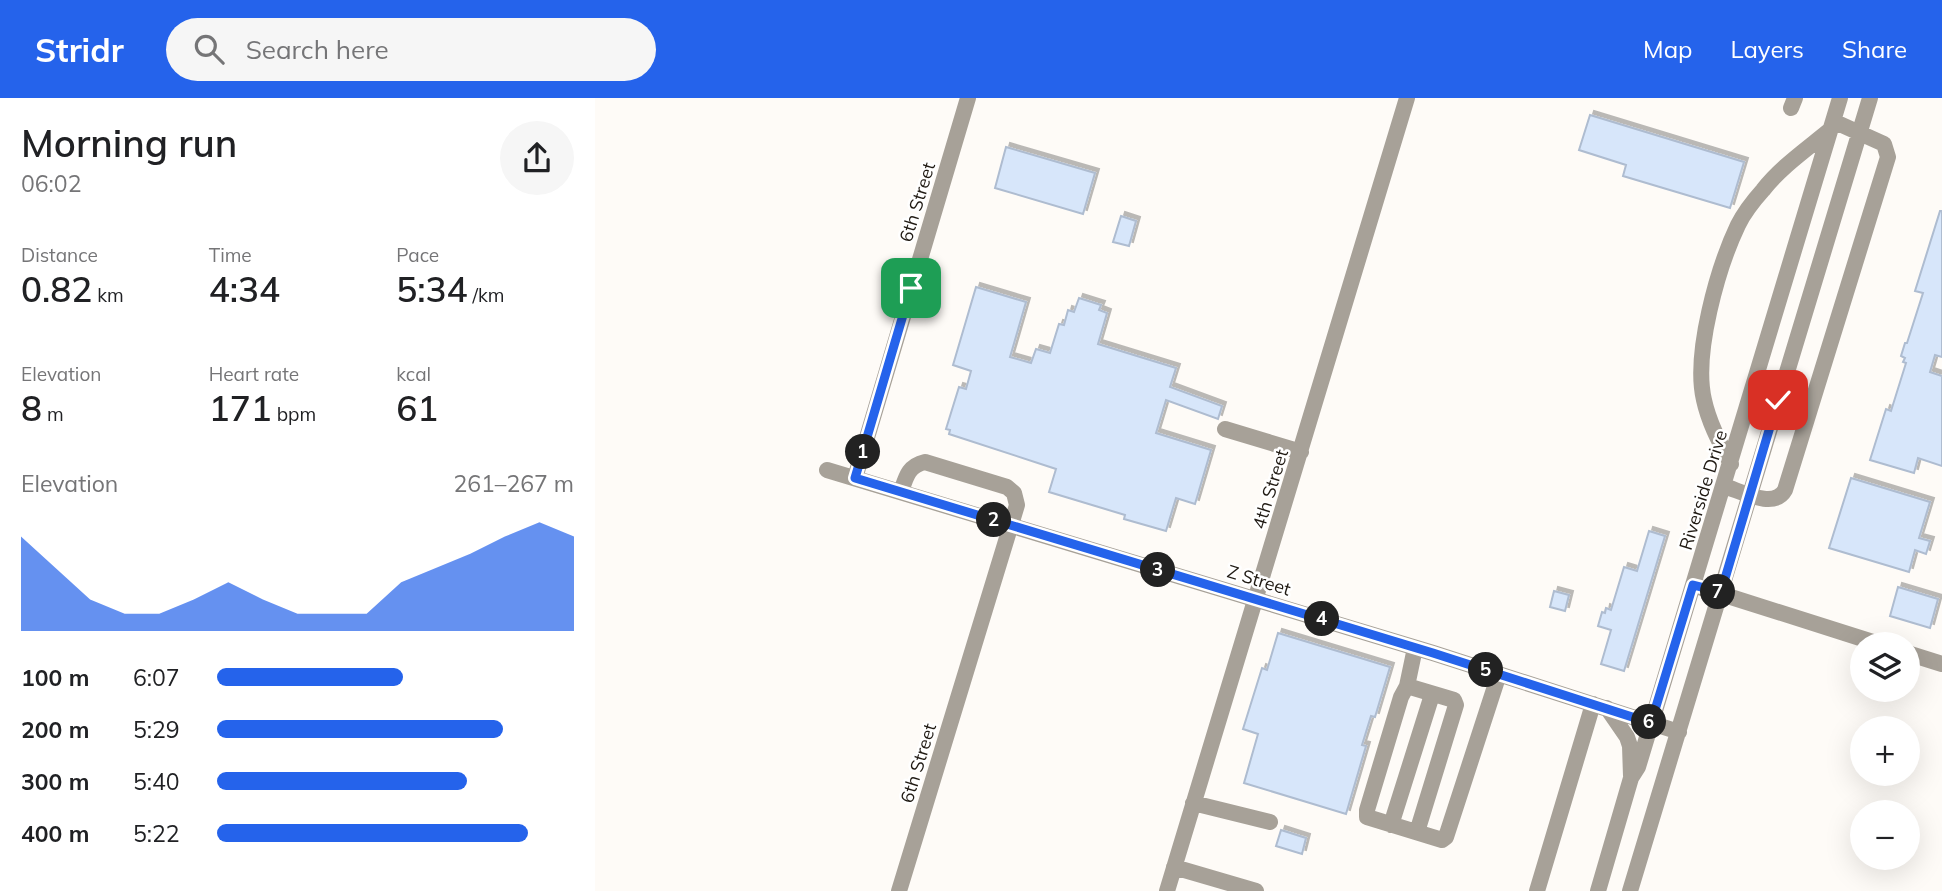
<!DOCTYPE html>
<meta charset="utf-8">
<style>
body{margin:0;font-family:Mulish,sans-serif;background:#f6f6f6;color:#202124;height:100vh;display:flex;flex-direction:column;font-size:26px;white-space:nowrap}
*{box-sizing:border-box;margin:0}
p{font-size:23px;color:#757577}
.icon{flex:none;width:38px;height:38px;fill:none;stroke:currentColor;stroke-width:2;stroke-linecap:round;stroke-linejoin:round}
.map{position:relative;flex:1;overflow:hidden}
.drawer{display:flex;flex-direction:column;background:#fff;width:595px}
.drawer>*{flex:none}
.buttons{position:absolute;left:1255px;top:534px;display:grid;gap:14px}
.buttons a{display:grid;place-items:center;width:70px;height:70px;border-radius:50%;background:#fff;box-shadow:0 7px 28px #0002;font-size:35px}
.pin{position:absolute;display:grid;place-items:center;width:60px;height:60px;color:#fff;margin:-30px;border-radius:14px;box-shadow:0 4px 10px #0006}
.km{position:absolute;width:35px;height:35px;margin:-18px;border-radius:50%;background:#222;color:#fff;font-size:19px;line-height:35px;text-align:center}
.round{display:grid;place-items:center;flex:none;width:74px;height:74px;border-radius:37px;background:#f6f6f6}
.summary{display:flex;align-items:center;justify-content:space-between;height:119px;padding:0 21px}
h1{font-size:38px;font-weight:600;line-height:52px}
.figures{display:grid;grid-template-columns:repeat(3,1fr);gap:10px;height:119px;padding:7px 21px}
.figures div{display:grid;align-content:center}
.figures b{font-size:35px;font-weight:600}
.figures small{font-size:19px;font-weight:400}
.figures p{font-size:19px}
.chart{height:196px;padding:14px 21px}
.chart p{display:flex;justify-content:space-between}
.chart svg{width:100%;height:126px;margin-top:7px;fill:#2563eb;opacity:.7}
ul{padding:0 21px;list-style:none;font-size:23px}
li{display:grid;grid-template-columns:112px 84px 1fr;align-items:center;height:52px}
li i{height:18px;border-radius:9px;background:#2563eb}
header{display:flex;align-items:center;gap:42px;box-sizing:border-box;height:98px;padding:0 35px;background:#2563eb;color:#fff}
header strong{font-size:33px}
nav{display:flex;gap:38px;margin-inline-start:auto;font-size:24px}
.search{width:490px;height:63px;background:#f6f6f6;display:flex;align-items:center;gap:18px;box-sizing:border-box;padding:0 24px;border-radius:38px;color:#757577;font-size:26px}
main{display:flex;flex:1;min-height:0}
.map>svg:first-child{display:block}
.building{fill:#d7e6fa;stroke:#aebcd0;stroke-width:2;filter:url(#shadow)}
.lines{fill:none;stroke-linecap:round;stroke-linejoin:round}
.minor{stroke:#a7a198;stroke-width:16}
.route-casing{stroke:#fff;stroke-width:14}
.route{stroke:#2563eb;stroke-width:9}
.labels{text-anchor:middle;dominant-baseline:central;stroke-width:5;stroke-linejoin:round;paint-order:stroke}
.street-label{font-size:18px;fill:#1f1912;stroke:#fff}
</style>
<header>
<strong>Stridr</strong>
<div class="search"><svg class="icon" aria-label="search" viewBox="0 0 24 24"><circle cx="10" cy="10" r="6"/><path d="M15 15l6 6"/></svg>Search here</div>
<nav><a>Map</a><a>Layers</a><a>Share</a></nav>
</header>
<main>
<section class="drawer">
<div class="summary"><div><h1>Morning run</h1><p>06:02</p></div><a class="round"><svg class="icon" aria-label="share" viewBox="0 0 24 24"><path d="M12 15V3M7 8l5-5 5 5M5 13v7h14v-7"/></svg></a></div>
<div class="figures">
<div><p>Distance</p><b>0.82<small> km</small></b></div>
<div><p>Time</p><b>4:34</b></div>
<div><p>Pace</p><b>5:34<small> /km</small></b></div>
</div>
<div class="figures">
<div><p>Elevation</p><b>8<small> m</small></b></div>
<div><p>Heart rate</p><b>171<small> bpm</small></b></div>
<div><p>kcal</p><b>61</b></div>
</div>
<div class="chart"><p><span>Elevation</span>261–267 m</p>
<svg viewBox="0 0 160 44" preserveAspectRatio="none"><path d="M0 44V11L10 22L20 33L30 38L40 38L50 33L60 27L70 33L80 38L90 38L100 38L110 27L120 22L130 17L140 11L150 6L160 11V44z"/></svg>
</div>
<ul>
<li><b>100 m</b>6:07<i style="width:52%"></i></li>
<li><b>200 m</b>5:29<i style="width:80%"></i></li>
<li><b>300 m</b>5:40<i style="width:70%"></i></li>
<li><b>400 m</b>5:22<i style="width:87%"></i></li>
</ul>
</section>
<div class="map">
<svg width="1347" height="793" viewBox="0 0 1347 793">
<defs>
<filter id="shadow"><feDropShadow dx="4" dy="-4" stdDeviation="0" flood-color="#0004"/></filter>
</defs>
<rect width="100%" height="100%" fill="#fefbf7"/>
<path class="building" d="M995,17l154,47 -14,46 -107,-32 3,-11 -47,-15z
M411,49l89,26 -12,41 -88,-26z
M1345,113h2v146l-7,-2 -5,17 12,4v90l-24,-8 -4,15 -44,-13 16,-51 5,2 15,-48 -3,-1 2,-4 -4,-2 4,-13h2l16,-50 -8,-2z
M526,118l15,5 -7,25 -16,-4z
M381,189l50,15 -16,55 21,6 5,-14 14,4 9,-29 5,1 4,-15 6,2 5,-14 22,7 -2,5 8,3 -9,31 78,24 -6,19 52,19 -4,13 -52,-19 -10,33 55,17 -16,54 -19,-6 -10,33 -42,-12 1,-4 -76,-23 7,-23 -107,-35 1,-4 -4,-1 13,-42 7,2 5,-18 -18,-6z
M1256,380l79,24 -11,36 11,3 -4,13 -11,-4 -6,22 -80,-24z
M1054,433l16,5 -41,135 -23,-7 10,-34 -13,-4 4,-14 3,1 1,-5 5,2 13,-43 13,4z
M1303,489l40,12 -8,29 -40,-12z
M959,493l15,4 -4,16 -15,-4z
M683,535l112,34 -15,50 -4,-1 -9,29 4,1 -20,68 -102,-31 14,-49 -15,-5 19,-61 5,2z
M686,732l25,8 -4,16 -26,-8z"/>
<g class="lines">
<path class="minor" d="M1196,10l4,-10
M630,331l76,23
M1136,366c-11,-21 -22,-41 -27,-64 -11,-46 14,-133 34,-175 6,-12 16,-25 25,-35 18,-23 44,-41 67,-60
M232,372l606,183 246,79
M260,380l113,-380
M1129,388c17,5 50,24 61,4l103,-333 -4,-13 -51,-23
M1098,487l186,59
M820,550l-8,38 -6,11 -34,113v7l75,23 4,-3 53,-163
M1312,555l35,11
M812,588l47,14 2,5 -39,127
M1012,610l20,29 3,9 1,30
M598,705l77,19
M796,727l40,-127 3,-4
M579,769l82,24
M304,793l118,-386 -3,-12 -7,-6 -82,-25c-17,4 -19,15 -24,30
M572,793l240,-793
M942,793l56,-187
M1003,793l33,-113 7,-11 202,-669
M1035,793l240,-793"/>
</g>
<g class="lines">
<defs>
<path id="route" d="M316,190l-56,190 578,175 218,70 42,-138 28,7 57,-192"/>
</defs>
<use href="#route" class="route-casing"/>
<use href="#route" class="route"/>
</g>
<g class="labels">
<g class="street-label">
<text transform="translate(322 104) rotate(-73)">6th Street</text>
<text transform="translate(675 391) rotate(-73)">4th Street</text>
<text transform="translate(1108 392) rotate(-73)">Riverside Drive</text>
<text transform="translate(664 482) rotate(17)">Z Street</text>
<text transform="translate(323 665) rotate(-73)">6th Street</text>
</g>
</g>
</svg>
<div class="buttons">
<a><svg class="icon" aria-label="layers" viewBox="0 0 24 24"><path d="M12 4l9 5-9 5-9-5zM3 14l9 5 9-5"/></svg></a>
<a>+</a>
<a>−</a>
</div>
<div class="pin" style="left:316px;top:190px;background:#1e9e55"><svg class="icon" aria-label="arrive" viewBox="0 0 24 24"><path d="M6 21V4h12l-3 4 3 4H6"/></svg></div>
<div class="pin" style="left:1183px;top:302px;background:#d93025"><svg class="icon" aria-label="check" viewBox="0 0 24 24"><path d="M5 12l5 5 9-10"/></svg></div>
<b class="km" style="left:268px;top:354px">1</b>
<b class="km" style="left:399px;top:422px">2</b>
<b class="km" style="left:563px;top:472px">3</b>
<b class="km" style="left:727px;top:521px">4</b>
<b class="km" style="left:891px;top:572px">5</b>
<b class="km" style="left:1054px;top:624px">6</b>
<b class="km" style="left:1123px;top:494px">7</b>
</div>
</main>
